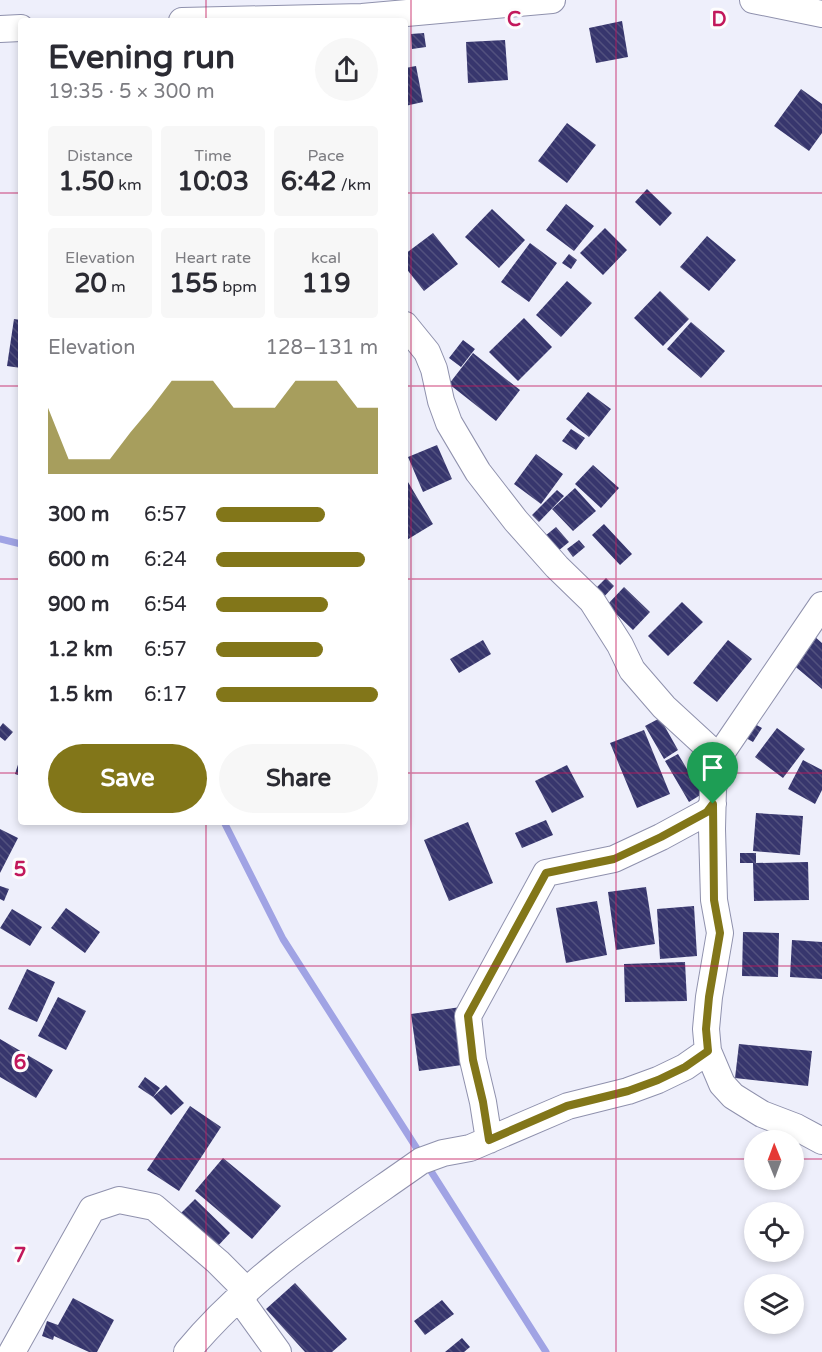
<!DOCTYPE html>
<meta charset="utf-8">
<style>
body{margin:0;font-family:"Varela Round",sans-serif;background:#f7f7f7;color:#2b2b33;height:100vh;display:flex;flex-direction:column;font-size:22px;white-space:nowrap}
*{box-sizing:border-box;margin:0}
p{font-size:20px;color:#7c7c81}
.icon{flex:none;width:33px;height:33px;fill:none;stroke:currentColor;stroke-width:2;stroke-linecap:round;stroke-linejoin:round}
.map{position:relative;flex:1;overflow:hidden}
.drawer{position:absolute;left:18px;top:18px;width:390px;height:807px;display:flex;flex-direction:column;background:#fff;border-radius:6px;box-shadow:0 3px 9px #0003}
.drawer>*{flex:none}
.needle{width:39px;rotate:359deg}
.fabs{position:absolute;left:744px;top:1130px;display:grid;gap:12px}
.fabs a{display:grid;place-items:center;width:60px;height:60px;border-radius:50%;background:#fff;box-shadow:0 3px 9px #0003;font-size:30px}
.pin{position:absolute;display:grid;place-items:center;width:51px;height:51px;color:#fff;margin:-62px -26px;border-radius:50% 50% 50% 0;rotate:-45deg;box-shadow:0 0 6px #0007}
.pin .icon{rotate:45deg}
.round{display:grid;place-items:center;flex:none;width:63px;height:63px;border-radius:32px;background:#f7f7f7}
.overview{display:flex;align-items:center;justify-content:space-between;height:102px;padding:0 30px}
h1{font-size:33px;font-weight:700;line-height:45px}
.figures{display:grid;grid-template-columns:repeat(3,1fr);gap:9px;height:102px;padding:6px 30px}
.figures div{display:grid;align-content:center;border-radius:6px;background:#f7f7f7;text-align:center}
.figures b{font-size:26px;font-weight:700}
.figures small{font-size:16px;font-weight:400}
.figures p{font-size:16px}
.chart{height:168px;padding:12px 30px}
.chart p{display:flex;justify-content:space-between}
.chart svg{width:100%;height:108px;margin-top:6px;fill:#827619;opacity:.7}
.cta{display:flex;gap:12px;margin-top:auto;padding:12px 30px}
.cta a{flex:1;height:69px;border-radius:36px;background:#827619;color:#fff;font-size:24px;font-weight:700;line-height:69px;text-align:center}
.cta a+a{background:#f7f7f7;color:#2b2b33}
ul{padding:0 30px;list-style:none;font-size:20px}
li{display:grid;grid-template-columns:96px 72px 1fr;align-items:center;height:45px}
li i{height:15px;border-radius:8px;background:#827619}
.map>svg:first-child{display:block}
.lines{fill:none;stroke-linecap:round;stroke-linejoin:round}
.stream{stroke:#a0a3e4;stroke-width:7}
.building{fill:url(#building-back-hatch)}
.minor-casing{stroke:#8f91ad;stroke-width:28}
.minor{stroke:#fff;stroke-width:26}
.route-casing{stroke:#fff;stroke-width:12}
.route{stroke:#827619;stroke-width:8}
.grid{fill:none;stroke:#c2185b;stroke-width:1.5;stroke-opacity:0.55}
.grid-label{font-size:20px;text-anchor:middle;font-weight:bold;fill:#c2185b;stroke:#fdfdfd;stroke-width:6;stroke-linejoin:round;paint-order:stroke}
</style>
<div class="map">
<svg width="822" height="1352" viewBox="0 0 822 1352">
<defs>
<pattern id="building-back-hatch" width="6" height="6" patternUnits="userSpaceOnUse" patternTransform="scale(1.5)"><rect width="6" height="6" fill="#37366d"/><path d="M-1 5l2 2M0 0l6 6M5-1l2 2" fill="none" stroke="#52517e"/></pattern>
</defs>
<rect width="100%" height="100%" fill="#eeeffb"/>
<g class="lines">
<path class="stream" d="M0,539l21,5
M224,822l59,117 138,216
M427,1165l119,187"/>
</g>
<path class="building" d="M622,21l6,36 -32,6 -7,-35z
M424,33l2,14 -14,2 -1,-15z
M505,40l3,40 -40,3 -2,-41z
M416,66l7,36 -18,4v-38z
M801,89l21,15v29l-13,18 -35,-25z
M567,123l29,22 -29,38 -29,-22z
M647,189l25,24 -12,13 -25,-24z
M566,204l28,22 -20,25 -28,-21z
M492,209l33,31 -26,28 -34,-31z
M605,228l22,22 -24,25 -23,-22z
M433,233l25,31 -34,27 -19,-24v-13z
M707,236l29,24 -27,31 -29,-24z
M530,243l27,20 -28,39 -28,-20z
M569,254l8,6 -6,9 -9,-6z
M567,281l25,22 -31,34 -25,-22z
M660,291l29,28 -26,27 -29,-28z
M524,318l28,29 -34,34 -29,-29z
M14,319l7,1v48l-14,-2z
M691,322l34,29 -24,27 -34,-29z
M463,340l12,9 -14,18 -12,-9z
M473,353l47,37 -24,31 -47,-37z
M588,392l23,17 -22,28 -23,-18z
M571,429l14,9 -9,12 -14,-9z
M437,445l15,34 -29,13 -15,-35z
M536,454l27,20 -22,30 -27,-20z
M593,465l26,23 -18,20 -26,-24z
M405,477l28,47 -28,17z
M575,488l21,23 -23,20 -21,-22z
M557,490l7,6 -25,26 -7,-7z
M604,524l28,30 -12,11 -28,-30z
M556,527l13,15 -11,9 -13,-15z
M579,540l6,7 -12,10 -6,-8z
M606,578l8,8 -13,14 -9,-8z
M624,587l26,25 -17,18 -26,-25z
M682,602l21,20 -35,34 -20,-20z
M814,636l8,7v46l-31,-26z
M483,640l8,14 -32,19 -9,-14z
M728,640l24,19 -35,43 -24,-19z
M660,718l18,32 -14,9 -19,-33z
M3,723l10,9 -8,9 -5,-4v-10z
M753,723l9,5 -9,14 -9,-5z
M777,728l28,21 -22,29 -28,-21z
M644,730l26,64 -33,14 -27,-65z
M678,754l24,40 -13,8 -24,-41z
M21,755v21l-6,-2z
M803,760l19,10v20l-7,14 -27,-15z
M567,765l17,32 -32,16 -17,-32z
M756,813l47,3 -3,39 -47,-4z
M546,820l7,15 -31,13 -7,-15z
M468,822l25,61 -44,18 -25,-61z
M0,829l18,9 -18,35z
M740,853h16v10l52,-1 1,38 -55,1 -1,-38h-13z
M0,886l9,3 -5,12 -4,-2z
M646,887l9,57 -39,6 -8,-58z
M597,901l10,54 -41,8 -10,-55z
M694,906l3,50 -37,3 -3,-50z
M66,908l34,24 -15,21 -34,-25z
M12,909l30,18 -12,19 -30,-18z
M743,932l36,1 -1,44 -36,-1z
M792,940l30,2v37l-32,-2z
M685,962l2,39 -62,1 -1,-38z
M27,969l28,13 -18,40 -29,-13z
M58,997l28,14 -20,39 -28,-14z
M461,1007l8,57 -50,7 -8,-57z
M0,1039l53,31 -17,28 -36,-21z
M739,1044l73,7 -4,35 -73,-8z
M145,1077l15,11 -7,9 -15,-10z
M166,1085l18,18 -13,12 -18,-18z
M190,1106l31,21 -42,64 -32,-21z
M223,1158l58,48 -29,33 -57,-48z
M195,1199l35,34 -14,15 -36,-34z
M295,1283l52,56 -15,13h-27l-39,-43z
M73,1298l41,22 -17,32h-8l-35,-16 -1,4 -11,-4 5,-15 11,4z
M442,1300l12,14 -29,21 -11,-14z
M462,1338l8,9 -6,5h-19z"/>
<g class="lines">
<defs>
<path id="minor" d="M753,0l69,14
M182,21l180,-4 190,-17
M0,29l21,-1
M405,325l22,27 7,17 7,32 8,22 29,49 38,49 41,46 35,34 28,44 12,25 32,37 50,46 6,15 -7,20 -1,41 2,71 6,33 -11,64 -3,32 2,22 14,33 11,12 29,18 34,13 26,14
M714,753l10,-4 98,-144
M489,1140l-6,-38 -10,-42 -5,-44 78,-143 68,-14 47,-22 46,-25 6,-8
M239,1298l39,54
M12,1352l80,-143 27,-9 35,7 64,55 29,29
M187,1352c64,-78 152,-133 234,-191l22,-8 27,-5 98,-42 60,-15 30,-11 27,-13 23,-16"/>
</defs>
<use href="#minor" class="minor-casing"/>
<use href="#minor" class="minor"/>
</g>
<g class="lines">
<defs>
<path id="route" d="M713,804l1,96 6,33 -11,64 -3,32 2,22 -23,16 -27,13 -30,11 -61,15 -78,34 -6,-38 -10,-42 -5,-44 78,-143 68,-14 47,-22 46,-25z"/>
</defs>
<use href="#route" class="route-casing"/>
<use href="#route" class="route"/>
</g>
<path class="grid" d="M206,0v21M411,0v1352M616,0v1352M0,193h21M405,193h417M0,386h21M405,386h417M0,579h21M405,579h417M0,773h21M405,773h417M206,822v530M0,966h822M0,1159h754M794,1159h28"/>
<g class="grid-label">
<text x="514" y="26">C</text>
<text x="719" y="26">D</text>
<text x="20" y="876">5</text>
<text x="20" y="1069">6</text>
<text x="20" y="1262">7</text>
</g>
</svg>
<div class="fabs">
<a><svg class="needle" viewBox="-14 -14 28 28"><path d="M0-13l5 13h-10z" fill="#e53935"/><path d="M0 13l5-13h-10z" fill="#7c7c81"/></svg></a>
<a><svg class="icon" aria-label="locate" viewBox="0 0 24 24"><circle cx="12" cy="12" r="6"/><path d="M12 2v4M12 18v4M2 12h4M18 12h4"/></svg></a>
<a><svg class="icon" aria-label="layers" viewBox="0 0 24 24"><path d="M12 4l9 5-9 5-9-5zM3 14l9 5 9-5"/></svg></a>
</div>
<div class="pin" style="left:713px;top:804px;background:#1e9e55"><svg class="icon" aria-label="arrive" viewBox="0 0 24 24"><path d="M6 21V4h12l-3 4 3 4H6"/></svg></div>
<section class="drawer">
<div class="overview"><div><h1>Evening run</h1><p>19:35 · 5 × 300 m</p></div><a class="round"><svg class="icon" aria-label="share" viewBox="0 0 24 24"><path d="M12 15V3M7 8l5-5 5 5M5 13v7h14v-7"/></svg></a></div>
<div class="figures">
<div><p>Distance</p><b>1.50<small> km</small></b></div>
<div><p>Time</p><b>10:03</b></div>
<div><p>Pace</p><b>6:42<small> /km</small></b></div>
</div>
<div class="figures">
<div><p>Elevation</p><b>20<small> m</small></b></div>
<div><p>Heart rate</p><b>155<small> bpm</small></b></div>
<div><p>kcal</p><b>119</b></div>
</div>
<div class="chart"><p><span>Elevation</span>128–131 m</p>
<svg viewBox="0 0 160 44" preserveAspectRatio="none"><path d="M0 44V17L10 38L20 38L30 38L40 27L50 17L60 6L70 6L80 6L90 17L100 17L110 17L120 6L130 6L140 6L150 17L160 17V44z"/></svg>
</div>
<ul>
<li><b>300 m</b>6:57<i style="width:67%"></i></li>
<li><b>600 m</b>6:24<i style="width:92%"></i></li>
<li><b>900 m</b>6:54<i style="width:69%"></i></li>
<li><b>1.2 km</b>6:57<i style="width:66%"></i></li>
<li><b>1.5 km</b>6:17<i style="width:100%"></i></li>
</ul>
<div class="cta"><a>Save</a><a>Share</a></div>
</section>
</div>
